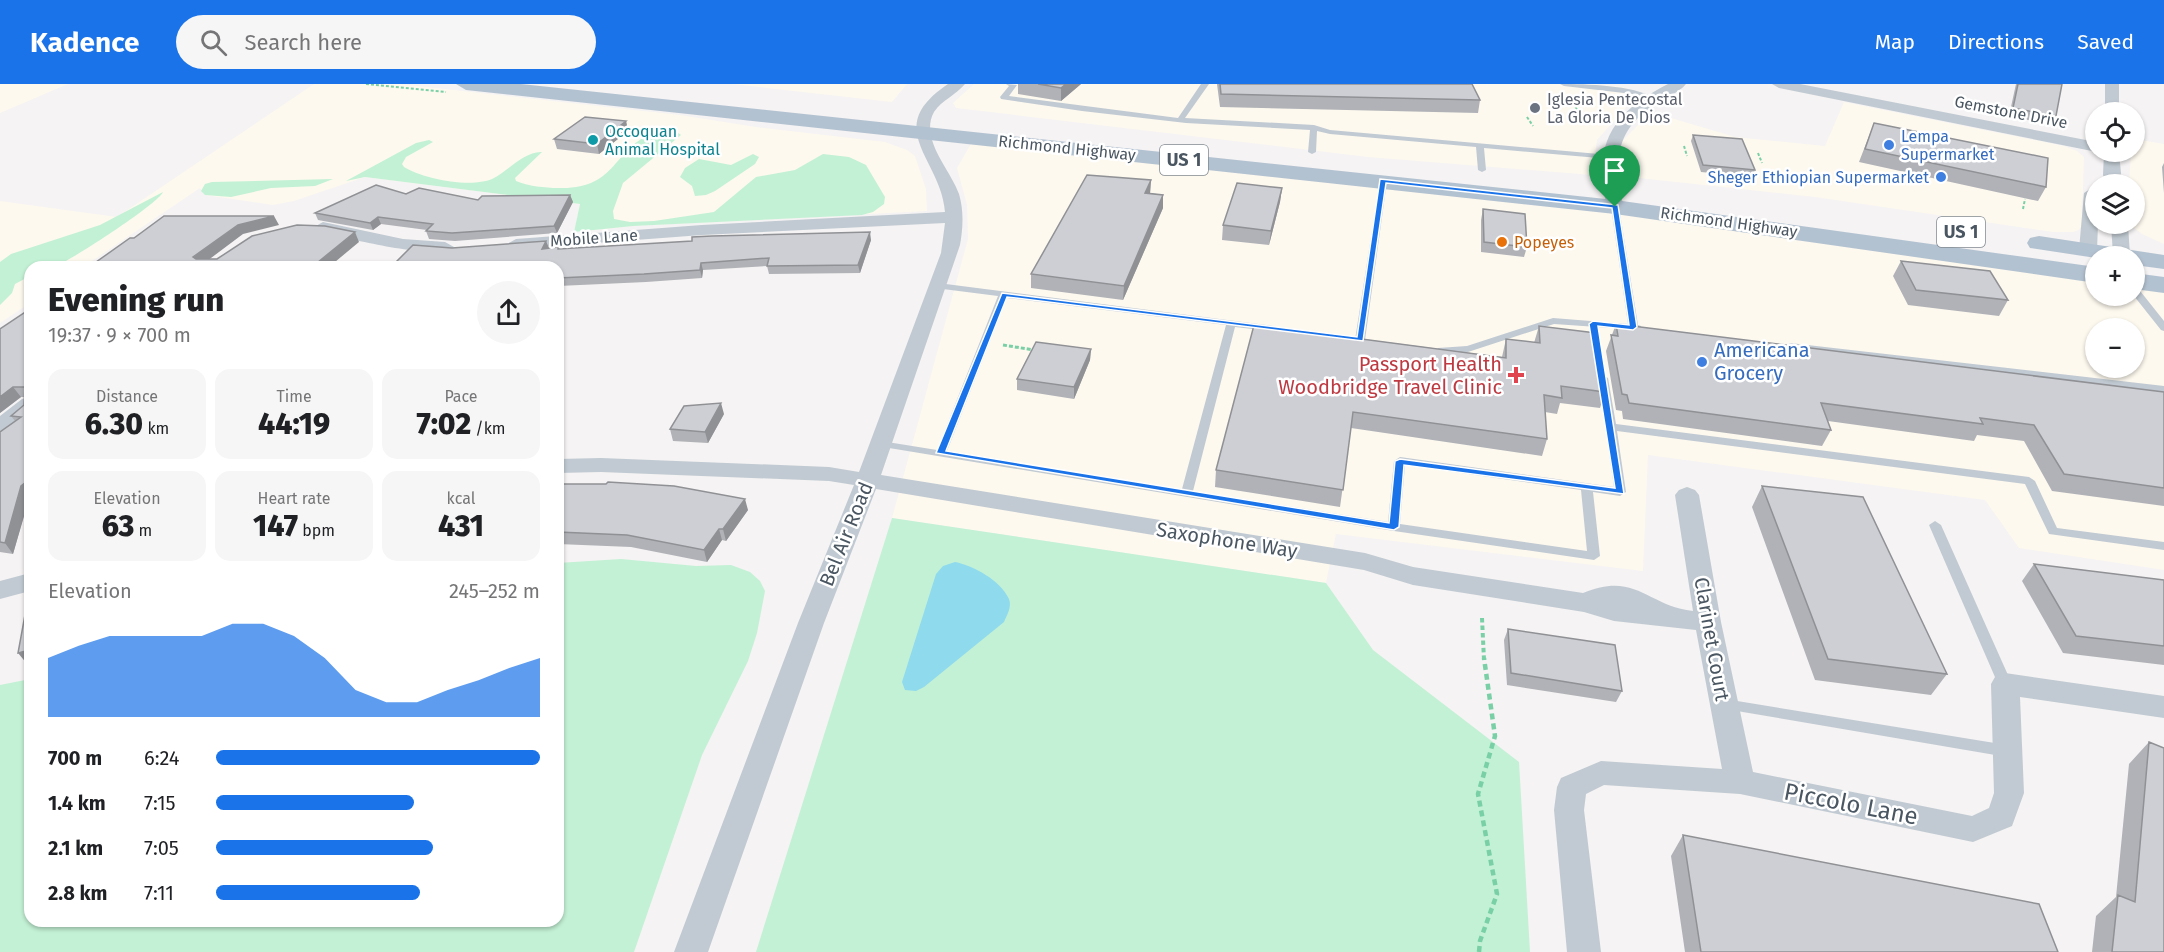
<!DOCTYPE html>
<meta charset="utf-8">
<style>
body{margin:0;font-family:"Fira Sans",sans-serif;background:#f6f6f6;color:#202124;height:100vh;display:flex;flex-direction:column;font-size:22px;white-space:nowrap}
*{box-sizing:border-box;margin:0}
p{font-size:20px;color:#757577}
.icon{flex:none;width:33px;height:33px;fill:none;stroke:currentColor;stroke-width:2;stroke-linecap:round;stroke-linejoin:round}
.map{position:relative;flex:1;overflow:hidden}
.sheet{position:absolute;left:24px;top:177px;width:540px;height:666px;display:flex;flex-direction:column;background:#fff;border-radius:18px;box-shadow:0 2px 4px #0004}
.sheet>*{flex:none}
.controls{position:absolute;left:2085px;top:18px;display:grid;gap:12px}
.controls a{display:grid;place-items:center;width:60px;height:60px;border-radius:50%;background:#fff;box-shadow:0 2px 4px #0004;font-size:30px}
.pin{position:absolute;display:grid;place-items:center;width:51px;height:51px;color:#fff;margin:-62px -26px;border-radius:50% 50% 50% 0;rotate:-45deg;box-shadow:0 0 6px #0007}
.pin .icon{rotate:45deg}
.round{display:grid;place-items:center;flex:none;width:63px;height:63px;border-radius:32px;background:#f6f6f6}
.overview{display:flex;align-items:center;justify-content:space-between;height:102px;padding:0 24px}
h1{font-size:33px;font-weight:800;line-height:45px}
.stats{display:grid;grid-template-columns:repeat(3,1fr);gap:9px;height:102px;padding:6px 24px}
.stats div{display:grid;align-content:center;border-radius:15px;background:#f6f6f6;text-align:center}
.stats b{font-size:30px;font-weight:800}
.stats small{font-size:16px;font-weight:400}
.stats p{font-size:16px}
.chart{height:168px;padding:12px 24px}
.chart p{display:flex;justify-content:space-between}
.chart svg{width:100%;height:108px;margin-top:6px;fill:#1a73e8;opacity:.7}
ul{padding:0 24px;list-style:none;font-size:20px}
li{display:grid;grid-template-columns:96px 72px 1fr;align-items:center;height:45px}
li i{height:15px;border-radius:8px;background:#1a73e8}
header{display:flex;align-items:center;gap:36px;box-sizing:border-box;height:84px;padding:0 30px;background:#1a73e8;color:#fff}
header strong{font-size:28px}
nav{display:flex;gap:33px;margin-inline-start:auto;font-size:21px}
.search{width:420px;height:54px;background:#f6f6f6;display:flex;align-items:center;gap:15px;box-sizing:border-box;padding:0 21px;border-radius:33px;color:#757577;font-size:22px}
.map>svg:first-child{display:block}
.commercial{fill:#fdf9ef;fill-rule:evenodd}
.green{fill:#c3f1d5}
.water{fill:#90daee}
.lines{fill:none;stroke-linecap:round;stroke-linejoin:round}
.path-far3{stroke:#7ad0a6;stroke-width:2;stroke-dasharray:3 2;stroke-linecap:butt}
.path-far2{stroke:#7ad0a6;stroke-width:3;stroke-dasharray:4 2;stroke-linecap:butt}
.path-far1{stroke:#7ad0a6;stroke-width:4;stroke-dasharray:4.5 3;stroke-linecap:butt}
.path{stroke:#7ad0a6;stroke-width:4.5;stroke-dasharray:6 4;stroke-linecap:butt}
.lane{fill:#c1cad2;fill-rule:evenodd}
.street{fill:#c1cad2;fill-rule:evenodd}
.primary{fill:#b3c2d1;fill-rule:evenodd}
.wall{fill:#b0b2b7}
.shaded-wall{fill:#909195}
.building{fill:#cdcfd5;stroke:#909195;stroke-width:1.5}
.route{fill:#1a73e8;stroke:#fff;stroke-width:1.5;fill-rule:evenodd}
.worship-dot{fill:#6b7280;stroke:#fff;stroke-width:2}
.culture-dot{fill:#0f9aa8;stroke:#fff;stroke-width:2}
.shop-dot{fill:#3f7fe0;stroke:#fff;stroke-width:2}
.food-dot{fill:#e8710a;stroke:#fff;stroke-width:2}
.health-dot{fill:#e0444e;stroke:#fff;stroke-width:2}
.labels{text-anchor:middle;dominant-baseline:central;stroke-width:5;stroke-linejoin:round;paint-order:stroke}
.far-worship-label{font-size:16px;fill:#5b616d;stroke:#fff;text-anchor:start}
.far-street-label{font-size:16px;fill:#4a5661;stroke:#fff}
.far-culture-label{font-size:16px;fill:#0d838f;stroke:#fff;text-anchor:start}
.far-shop-label{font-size:16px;fill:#366cbe;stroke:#fff;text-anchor:start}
.far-food-label{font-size:16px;fill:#c56008;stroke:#fff;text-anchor:start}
.shield{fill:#fff;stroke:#808990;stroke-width:1.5}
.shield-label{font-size:18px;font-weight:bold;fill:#4a5661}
.shop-label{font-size:20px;fill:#366cbe;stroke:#fff;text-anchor:start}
.health-label{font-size:20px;fill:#be3a42;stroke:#fff;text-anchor:end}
.street-label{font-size:20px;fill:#4a5661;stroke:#fff}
.near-street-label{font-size:24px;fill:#4a5661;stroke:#fff}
</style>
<header>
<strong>Kadence</strong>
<div class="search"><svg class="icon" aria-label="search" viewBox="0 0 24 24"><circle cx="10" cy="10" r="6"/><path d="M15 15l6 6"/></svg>Search here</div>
<nav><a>Map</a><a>Directions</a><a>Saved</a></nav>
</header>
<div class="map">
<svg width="2164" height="868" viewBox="0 0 2164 868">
<rect width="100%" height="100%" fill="#f5f3f3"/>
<path class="commercial" d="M0,0h68l-68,29z
M314,0h86l280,31 76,12 129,15 22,8 8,6 11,33 1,22 -294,15 -59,6 6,-28 -215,-27 -71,24 -21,4 -68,-10 -5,-7 -117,79h-53v36l-30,20v-122l117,16z
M732,0h175l-15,18z
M974,0h617l32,3 16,6 -42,47 -5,35 -224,-18 -412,-49 -3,-5z
M1844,18l220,44 13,5 7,6 -2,68 -3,5 -6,2h-20l-238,-35 -176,-19 -15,-8 -5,-16 2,-12 30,-30 84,25 90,9z
M2135,55l29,5v100l-22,-10 -13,-10h5v-40h-5l2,-32h3z
M972,58l697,74 426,60 1,20h38l1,-13 29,5v282l-145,-22 -34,-48 -337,-45 -5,116 -307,-37 -10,49 -434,-65 76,-279 -1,-34 -10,-37zM2096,244h38v40h-38z"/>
<path class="green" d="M655,48h22l4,3 -58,48 -10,28 1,8 16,3 24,-1 60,-9 42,-35 39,-7 28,-16 26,3 17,8 19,32 -1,7 -11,8 -11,3 -229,11 -59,6 6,-28 -215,-27 -19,4 70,-38 13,-3 4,2 -27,15 -4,7 2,3c19,12 69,22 90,11 15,-8 31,-27 48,-26l-27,26 1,3c12,5 29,7 42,7 60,2 54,-40 97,-56z
M753,70l6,3 -4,7 -40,27 -9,4 -11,1 -3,-10 -12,-9 5,-9 14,-9 32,6z
M333,95l-18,7 -44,2 -40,9 -26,-2 -4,-4 4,-7 7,-2z
M163,108c-4,11 -95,71 -110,75 -7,1 -16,0 -23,0v9l-15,8 -3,9 -12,12v-43l11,-8 89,-29z
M892,434l434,65 47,67 146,112 11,190h-774z
M621,475l75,7 35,-1 19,7 10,9 5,10 -8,42 -9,28 -46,94 -68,197h-634v-267l30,-6v242h528v-358z"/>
<path class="water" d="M955,478c19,4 45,18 54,37 3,8 -2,16 -5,23l-80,65 -8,4 -11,-1 -3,-8 34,-108 7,-8z"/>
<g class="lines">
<path class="path-far3" d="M366,0l80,8
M1573,19l8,13
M1527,33l6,9
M1684,62l3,10
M1758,69l4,10
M2023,125l2,-10"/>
<path class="path-far2" d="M2102,212l20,3
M1003,261l31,5"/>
<path class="path-far1" d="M1482,534l2,42"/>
<path class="path" d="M1479,868l1,-11 17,-47 -19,-100 17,-58 -11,-78"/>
<path class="lane" d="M1006,0l11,1 -8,11 169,22 23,-34h8l-24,34 129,7 16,5 280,25 4,2 -4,2 -126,-11 2,22 -4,2 -4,-2 -2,-23 -146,-13 -13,-3 -1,21 -4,2 -4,-2 2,-22 -124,-7 -104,-12 -81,-12 -1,-2 9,-11z
M1560,0c27,0 72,1 95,14l-4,2 -27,-7 -60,-7z
M1380,95l7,2 -22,159 -5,3 -5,-3z
M1615,120l4,3 19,118 3,1v4l-87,-6 -86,28h-30v-4l29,-2 86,-28 75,6 -17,-117z
M938,199l335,43 2,2 -5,3 -35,-4 -42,164 195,31 6,-61 6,-4 214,30 -16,-109 5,-3 5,3 8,46 413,53 6,4 22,47 107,14v8l-115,-16 -24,-50 -408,-53 9,61 -6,4 -27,-4 7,64 -6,4 -200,-29 -517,-85 -2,-2 6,-3 56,9 61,-154 -63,-8 -2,-2zM1007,214l219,27 -44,164 -235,-38zM1405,381l176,25 6,61 -187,-27z
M2134,202l3,1 27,34v10l-3,-1 -27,-34z
M1790,259l374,43v6l-378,-44 -1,-2z
M1935,437l6,4 71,159 -2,4 -5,1 -5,-1 -2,-4 -69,-159z
M1725,615l282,46 5,2 2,4 -2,4 -5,2 -282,-48 -5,-1 -2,-4 2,-4z"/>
<path class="street" d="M948,0h17c-9,11 -23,16 -31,28 -15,27 17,58 25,82 5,17 4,34 1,51l-79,230 484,78 48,14 170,26c53,-22 64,13 110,18l-18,-116 4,-5 8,-3 8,3 4,5 22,127 32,150 219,44 17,-8 5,-15 -3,-109 4,-7 10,-4 159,23v22l-144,-21 4,96 -12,33 -39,16 -233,-48 -136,-9 -18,9 -2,16 17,142h-34l-13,-142 3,-23 4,-9 40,-17 121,8 -26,-139 -82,-9 -30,-9 -171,-27 -49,-15 -488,-81 -52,134 -116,329h-34l124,-329 56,-138 -25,-4 -228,-9 -43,1v-14l43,-1 228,9 30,5 82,-219 4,-30 -243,12 -186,14 -9,-5 9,-5 186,-14 243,-13c-4,-54 -64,-83 3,-128z
M1668,0h18c-7,9 -22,14 -31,20 -44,31 -38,56 -32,103l-2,4h-12c-5,-8 -4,-19 -6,-28 -6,-51 22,-77 65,-99z
M1772,0h28l296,58 1,10 -318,-64z
M2105,0h14v28h-14z
M2104,68h15l3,32h-16l-3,-9z
M2096,101v39h2l-1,26 -9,5 -9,-5 5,-57z
M323,138l80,17 42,3 9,5c-11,16 -116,-11 -137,-16l-3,-4z
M2111,140h17l2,32 -17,-1z
M30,314v16l-22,18 -8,2v-18l22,-17z
M30,489v18l-30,8v-18z"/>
<path class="primary" d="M456,0h65l1094,116 481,67v16l-481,-69 -1149,-124z
M2039,152l125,19v14l-30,-4v-9l-38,2 -66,-10 -3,-5 3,-5z
M2134,189l30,4v16l-30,-4z"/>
</g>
<path class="wall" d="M1018,0h63l-20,17 -43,-7z
M1217,0h255l8,16 -2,13 -258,-6z
M2016,0h46l-6,32 -4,9 -43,-9z
M626,37l2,10 -29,23 -42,-5 -3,-10z
M1874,39l172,64 -8,14 -179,-39z
M1693,51l62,35 -3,7 -51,-5 -10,-31z
M2164,79v30l-2,-26z
M1151,96l-1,13 13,2v13l-40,92 -92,-12v-14z
M1282,104l-2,14 -11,43 -47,-5 1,-15z
M406,110l72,6 92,-5 3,7 -16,31 -102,8 -26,-2 -3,-8 1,-1 -46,-6 -8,6 -55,-10 -3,-7z
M1483,125l44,38 -3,10 -43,-5v-32z
M871,156l-11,33 -91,1 -2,-8 -64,4 -1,8 -56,4 -88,4v-19l-106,-19h97l9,-1 1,2z
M1901,177l107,39 -9,16 -91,-11 -15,-29z
M30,225l-1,188 -16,57 -13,-2v-120l15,-11 -4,-5 13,-11v-8h-3l-21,16v-84z
M1616,240l548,68v114l-112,-15 -28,-50 -47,-6 -3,6 -146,-20 3,9 -9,16 -199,-27 -1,-8 -6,-1 -10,-59z
M1254,241l248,32 4,-18 28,4 5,-17 66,66 -5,16 -40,-5 -3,11 -12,-2 2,27 -5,17 -191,-28 -11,79 -125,-20 1,-17z
M1091,265l-1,11 -16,39 -57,-9v-11z
M724,330l-16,29 -35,-2 -3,-12z
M558,400l190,26 -22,31 -4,-1 -15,22 -76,-15 -73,-3z
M1762,402l185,188 -16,21 -116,-15 -63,-173z
M2034,480l130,16v85l-101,-12 -41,-72z
M1508,545l114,62 -6,11 -109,-17 -3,-45z
M2149,658l15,210h-72l4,-36 20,-19 13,-133z
M1683,751l375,117h-373l-14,-96z"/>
<path class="shaded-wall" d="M1066,0h15l-20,17v-13z
M626,37l2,10 -29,23 -2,-10z
M1151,96l-1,14 -5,-1z
M1282,104l-2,14 -11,43 2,-14z
M570,111l3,7 -16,31 -3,-7z
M1163,111v13l-40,92 1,-14z
M274,132l5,9 -36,9 -44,33 -6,-10 45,-32z
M378,133l3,7 -8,6 -3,-7z
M355,148l4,10 -30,25h-17z
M870,148l1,8 -11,33 -2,-8z
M546,157l3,7 -7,1z
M701,179l2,7 -1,8 -2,-8z
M1091,265l-1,11 -16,39v-12z
M13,303l8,10 -21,16v-16z
M721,319l3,11 -16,29 -3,-11z
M30,395v17l-17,58 -8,-11 16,-57z
M745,415l3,11 -22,31 -3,-12z
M719,445l3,11 -15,22 -3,-12z
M30,566v14l-2,1 -10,-12z"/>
<path class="building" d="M1038,0h28l-5,4z
M1220,0h252l8,16 -259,-6z
M2018,0h44l-6,32 -43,-8z
M585,33l41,4 -29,23 -43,-5z
M1874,39l174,35 -2,29 -181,-38z
M1693,51l49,4 13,31 -52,-5z
M1087,91l64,5 -6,13 18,2 -39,91 -93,-12z
M1237,99l45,5 -11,43 -48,-6z
M376,101l30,9 13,-6 59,12 4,-4 88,-1 -16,31 -102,7 -26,-2 7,-7 -55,-7 -8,6 -55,-10z
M1483,125l42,5 2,33 -43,-5z
M164,132h110l-36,9 -45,32 3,2h21l35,-23 45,-11 28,1 30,6 -43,35h-223l41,-29h4z
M870,148l-12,33 -91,1 2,-8 -68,5 -1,7 -56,4 -86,4v-11h-167l22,-22 39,3 94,-7 -4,8 16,-2v2l134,-8v-4l20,-1z
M1901,177l89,10 18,29 -92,-10z
M30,225v170l-9,7 -16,57 -5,-1v-110l21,-15 -10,-1 13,-11 1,-18h-12l-13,10v-68z
M1616,240l548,68v96l-100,-14 -30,-49 -54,-7 3,6 -162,-21 10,27 -202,-27 -2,-8 -5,-1 -11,-59 7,1z
M1254,241l252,33v-19l34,4 -1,-17 57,7 9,59 -44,-6 1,12 -18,-3 3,44 -194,-27 -10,78 -127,-20z
M1036,258l55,7 -17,38 -57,-8z
M721,319l-16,29 -35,-3 14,-23z
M608,398l66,4 71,13 -22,30h-4l-15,21 -77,-15 -69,-3v-48h48z
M1762,402l101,11 84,177 -119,-15z
M2034,480l130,16v66l-88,-10z
M29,509h1v57l-12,3z
M1508,545l107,16 7,46 -111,-18z
M2149,658l15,6v204h-52l6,-57 17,7z
M1683,751l356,69 19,48h-357z"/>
<path class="route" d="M1380,95l238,26 19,122 -4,3 -35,-4 26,168 -220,-29 -5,62 -5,3 -458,-77 66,-160 355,44zM1386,99l226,25 17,117 -36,-4 -4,3 26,164 -215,-29 -5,2 -6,62 -443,-72 61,-154 356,44z"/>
<circle class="worship-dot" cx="1535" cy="24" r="6"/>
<circle class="culture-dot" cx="593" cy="56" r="6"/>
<g class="shop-dot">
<circle cx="1889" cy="61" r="6"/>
<circle cx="1941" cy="93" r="6"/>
<circle cx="1702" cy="278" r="6"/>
</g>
<circle class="food-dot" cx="1502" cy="158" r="6"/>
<path class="health-dot" d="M1513 282h6v6h6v6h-6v6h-6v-6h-6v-6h6z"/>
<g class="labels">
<g class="far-worship-label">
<text x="1547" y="15">Iglesia Pentecostal<tspan x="1547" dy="18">La Gloria De Dios</tspan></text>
</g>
<g class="far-street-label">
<text transform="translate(2011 28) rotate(11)">Gemstone Drive</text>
<text transform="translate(1067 64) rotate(6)">Richmond Highway</text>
<text transform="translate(1729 138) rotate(8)">Richmond Highway</text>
<text transform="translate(594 154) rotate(-4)">Mobile Lane</text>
</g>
<g class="far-culture-label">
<text x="605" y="47">Occoquan<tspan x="605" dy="18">Animal Hospital</tspan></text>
</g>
<g class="far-shop-label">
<text x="1901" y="52">Lempa<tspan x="1901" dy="18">Supermarket</tspan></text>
<text x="1929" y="93" text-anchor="end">Sheger Ethiopian Supermarket</text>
</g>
<g class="far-food-label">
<text x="1514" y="158">Popeyes</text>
</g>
<g class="shield">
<rect x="1160" y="61" width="48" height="30" rx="4.5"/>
<rect x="1937" y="133" width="48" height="30" rx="4.5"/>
</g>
<g class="shield-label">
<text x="1184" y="76">US 1</text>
<text x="1961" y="148">US 1</text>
</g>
<g class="shop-label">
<text x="1714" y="266">Americana<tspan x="1714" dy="23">Grocery</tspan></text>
</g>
<g class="health-label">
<text x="1502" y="280">Passport Health<tspan x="1502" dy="23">Woodbridge Travel Clinic</tspan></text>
</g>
<g class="street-label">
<text transform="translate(846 450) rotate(-68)">Bel Air Road</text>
<text transform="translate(1227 456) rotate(9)">Saxophone Way</text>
<text transform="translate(1712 555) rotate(80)">Clarinet Court</text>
</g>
<g class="near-street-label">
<text transform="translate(1851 720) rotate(11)">Piccolo Lane</text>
</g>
</g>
</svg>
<div class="controls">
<a><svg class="icon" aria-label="locate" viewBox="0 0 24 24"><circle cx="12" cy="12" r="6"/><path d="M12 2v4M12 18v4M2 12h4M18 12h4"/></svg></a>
<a><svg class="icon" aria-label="layers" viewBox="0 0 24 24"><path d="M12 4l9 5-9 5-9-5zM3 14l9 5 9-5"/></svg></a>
<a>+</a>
<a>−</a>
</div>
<div class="pin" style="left:1615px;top:123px;background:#1e9e55"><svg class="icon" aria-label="arrive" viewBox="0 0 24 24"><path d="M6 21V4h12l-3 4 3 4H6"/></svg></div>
<section class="sheet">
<div class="overview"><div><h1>Evening run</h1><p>19:37 · 9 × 700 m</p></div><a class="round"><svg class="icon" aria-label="share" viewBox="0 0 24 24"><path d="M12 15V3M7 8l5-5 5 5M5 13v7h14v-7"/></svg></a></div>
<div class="stats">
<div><p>Distance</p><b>6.30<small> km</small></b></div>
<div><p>Time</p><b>44:19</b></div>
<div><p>Pace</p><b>7:02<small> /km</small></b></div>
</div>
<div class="stats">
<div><p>Elevation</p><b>63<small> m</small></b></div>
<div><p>Heart rate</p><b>147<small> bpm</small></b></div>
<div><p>kcal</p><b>431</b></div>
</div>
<div class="chart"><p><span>Elevation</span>245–252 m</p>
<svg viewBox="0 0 160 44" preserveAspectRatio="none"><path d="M0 44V20L10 15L20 11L30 11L40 11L50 11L60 6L70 6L80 11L90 20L100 33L110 38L120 38L130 33L140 29L150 24L160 20V44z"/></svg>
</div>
<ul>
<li><b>700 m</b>6:24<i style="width:100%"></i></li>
<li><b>1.4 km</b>7:15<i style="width:61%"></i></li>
<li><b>2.1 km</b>7:05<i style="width:67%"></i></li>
<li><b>2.8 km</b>7:11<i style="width:63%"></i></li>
</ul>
</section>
</div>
